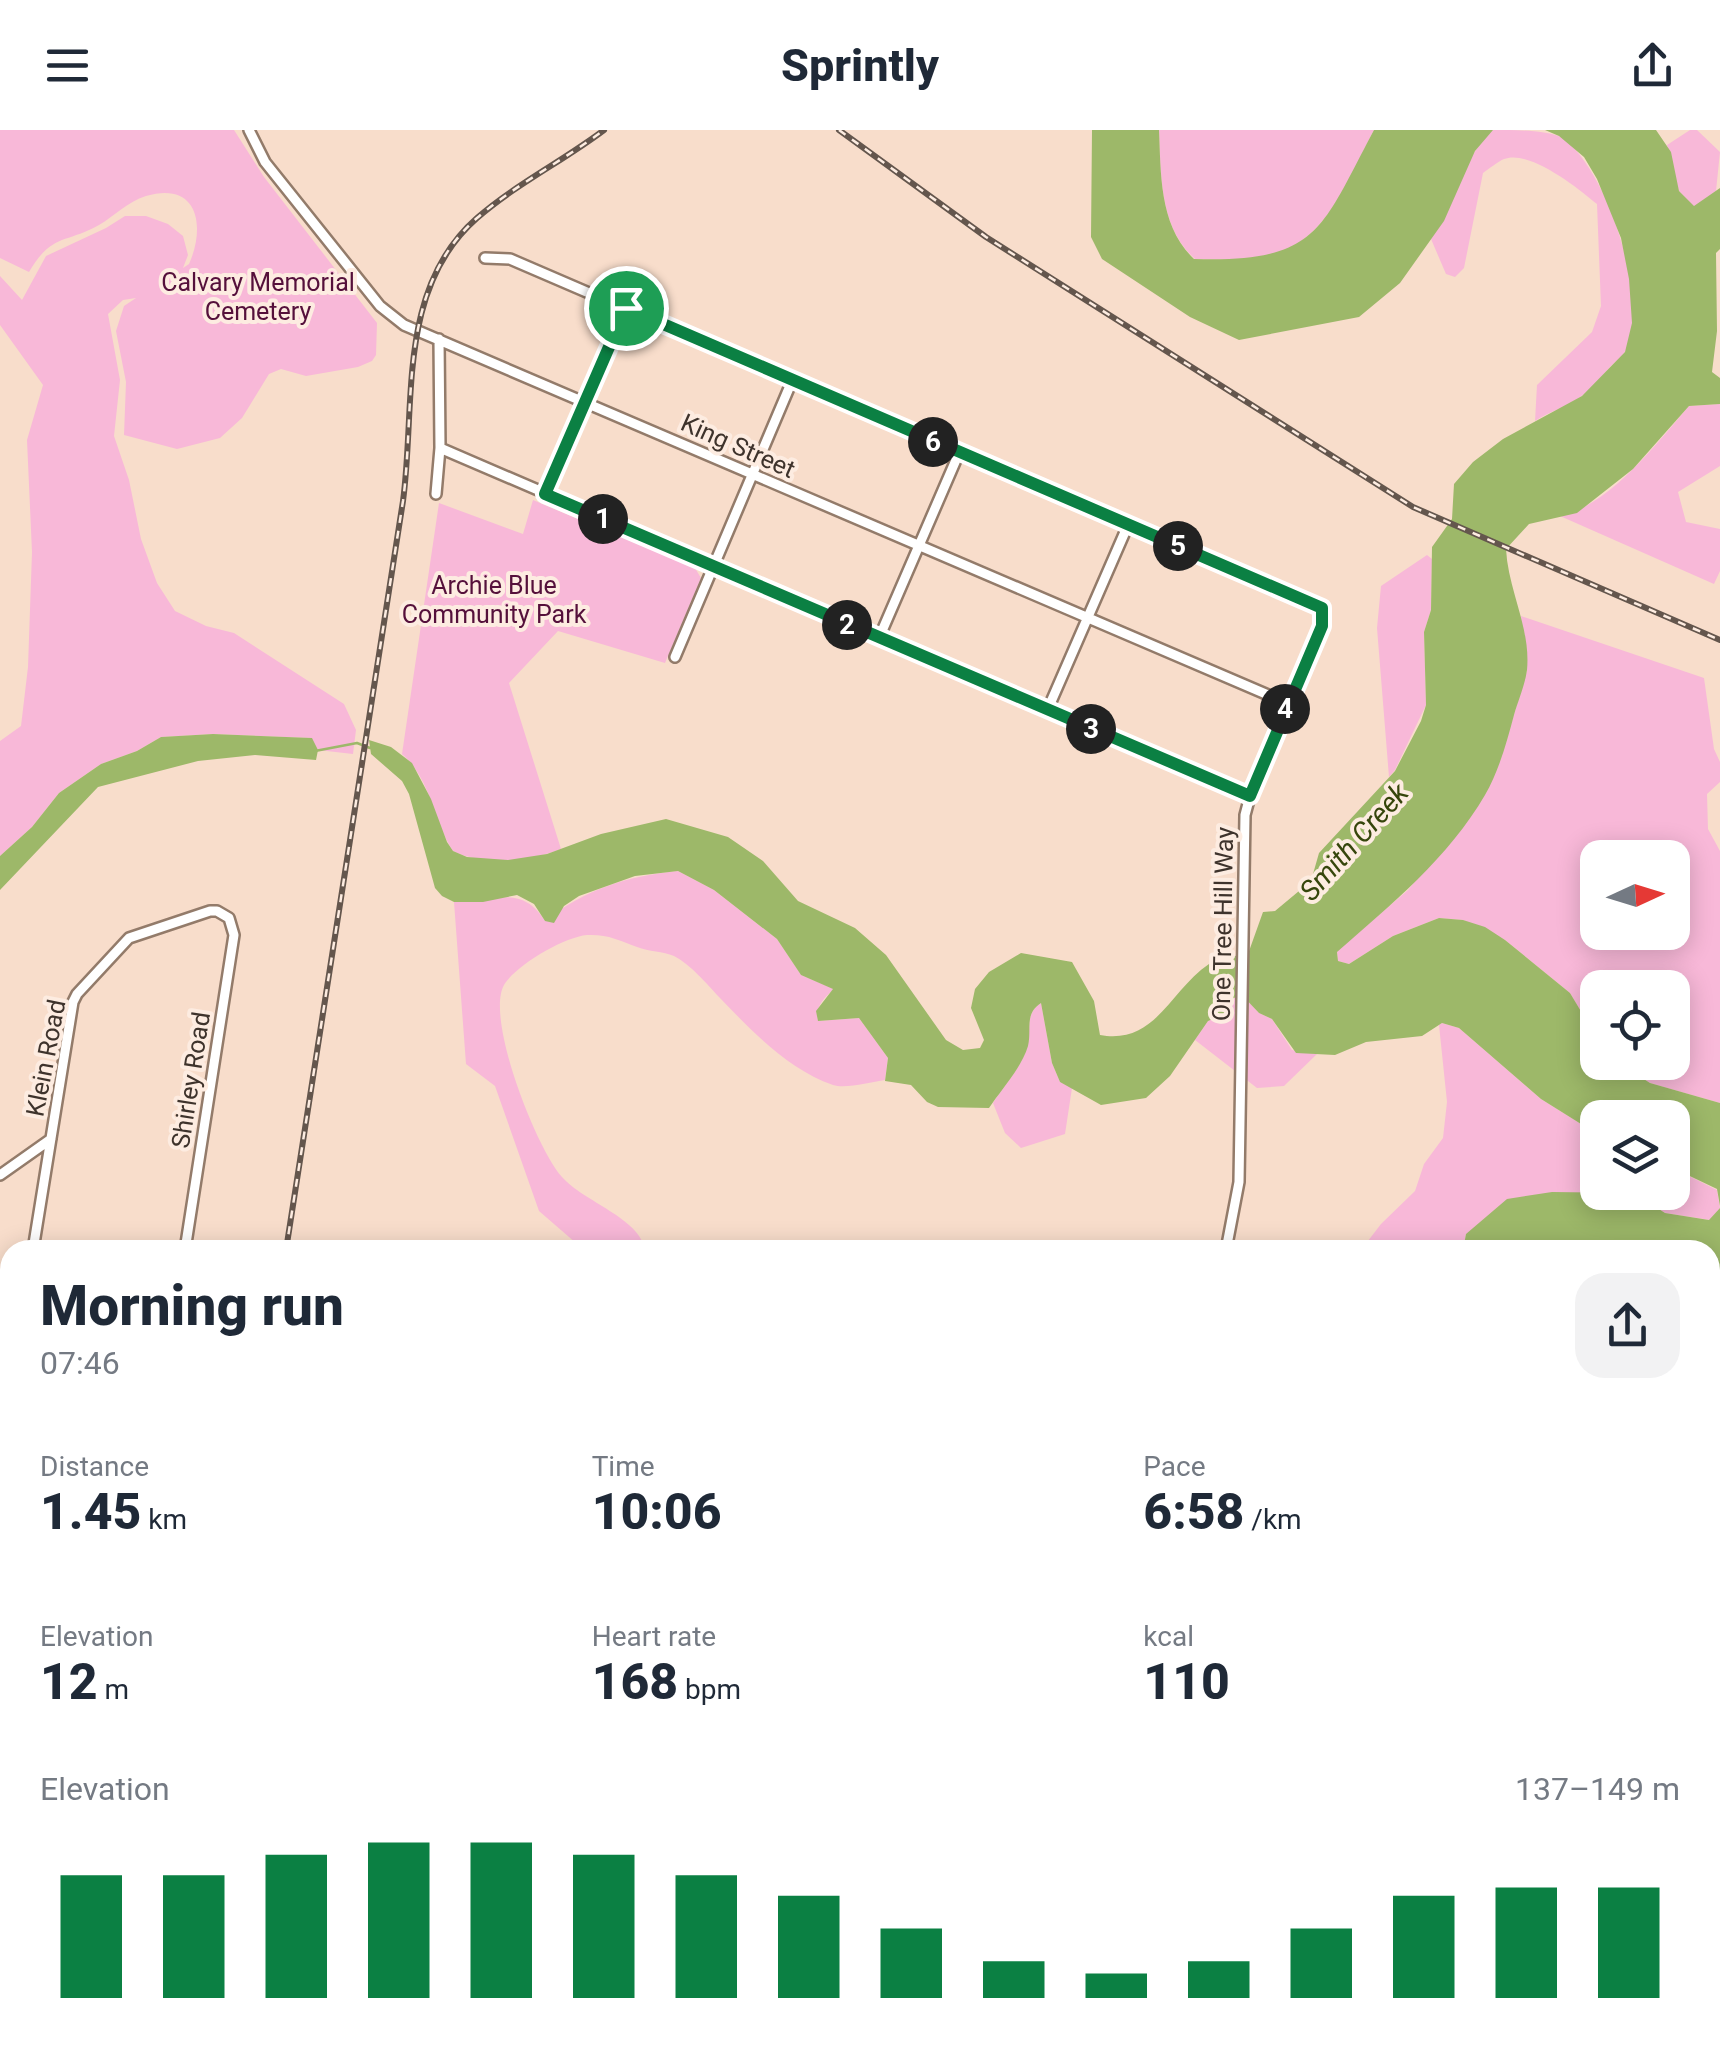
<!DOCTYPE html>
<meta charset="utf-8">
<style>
body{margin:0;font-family:Roboto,sans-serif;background:#f2f2f3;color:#1f2937;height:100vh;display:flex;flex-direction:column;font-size:38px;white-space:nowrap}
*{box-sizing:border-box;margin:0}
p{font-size:32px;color:#747a83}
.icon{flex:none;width:55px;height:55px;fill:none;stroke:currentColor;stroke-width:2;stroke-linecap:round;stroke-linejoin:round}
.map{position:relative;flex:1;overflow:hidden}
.panel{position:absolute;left:0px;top:1110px;width:1720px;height:812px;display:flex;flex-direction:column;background:#fff;border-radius:30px 30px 0 0;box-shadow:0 5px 25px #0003}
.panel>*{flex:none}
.needle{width:65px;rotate:86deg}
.buttons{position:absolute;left:1580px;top:710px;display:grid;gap:20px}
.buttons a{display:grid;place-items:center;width:110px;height:110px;border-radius:20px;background:#fff;box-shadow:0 5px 25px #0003;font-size:50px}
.pin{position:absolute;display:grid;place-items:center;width:85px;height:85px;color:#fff;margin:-42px;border:5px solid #fff;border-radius:50%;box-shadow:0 2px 10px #0007}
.km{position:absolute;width:50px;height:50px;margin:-25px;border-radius:50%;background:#222;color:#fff;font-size:28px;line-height:50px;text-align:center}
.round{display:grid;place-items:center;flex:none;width:105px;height:105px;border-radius:30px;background:#f2f2f3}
.overview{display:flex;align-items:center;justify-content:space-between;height:170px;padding:0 40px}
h1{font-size:55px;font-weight:800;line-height:75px}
.figures{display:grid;grid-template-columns:repeat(3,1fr);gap:15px;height:170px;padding:10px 40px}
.figures div{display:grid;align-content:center}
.figures b{font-size:50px;font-weight:800}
.figures small{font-size:28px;font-weight:400}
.figures p{font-size:28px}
.chart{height:280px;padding:20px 40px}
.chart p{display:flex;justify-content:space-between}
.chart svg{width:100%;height:180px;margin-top:10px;stroke:#0b8043;stroke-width:6}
header{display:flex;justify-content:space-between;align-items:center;height:130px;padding:0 40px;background:#fff;font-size:45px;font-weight:800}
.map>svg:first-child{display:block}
.green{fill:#f8b8d8;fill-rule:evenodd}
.forest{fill:#dc8db6}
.water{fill:#9db869}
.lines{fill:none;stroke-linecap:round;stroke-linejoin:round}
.stream{stroke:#9db869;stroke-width:2.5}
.minor-casing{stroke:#937b6a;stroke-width:14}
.major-casing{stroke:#937b6a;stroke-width:16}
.highway-casing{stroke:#937b6a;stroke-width:19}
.minor{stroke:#fff;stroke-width:9}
.major{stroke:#fff;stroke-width:11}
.highway{stroke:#fff;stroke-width:14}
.rail-casing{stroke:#64564d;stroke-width:6}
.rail{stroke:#fdece1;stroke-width:2.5;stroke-dasharray:8;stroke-linecap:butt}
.route-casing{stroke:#fff;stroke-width:20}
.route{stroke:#0b8043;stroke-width:12}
.labels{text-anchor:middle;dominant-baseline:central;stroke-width:8;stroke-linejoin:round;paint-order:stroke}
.park-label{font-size:25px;fill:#55103b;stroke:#fdece1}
.street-label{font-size:25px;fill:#3e332c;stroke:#fdece1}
.water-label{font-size:28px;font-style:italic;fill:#36460c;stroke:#fdece1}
</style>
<header><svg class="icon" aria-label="menu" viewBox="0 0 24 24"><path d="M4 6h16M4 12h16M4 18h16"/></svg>Sprintly<svg class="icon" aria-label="share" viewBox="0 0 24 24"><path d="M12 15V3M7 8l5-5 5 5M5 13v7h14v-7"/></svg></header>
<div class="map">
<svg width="1720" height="1921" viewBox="0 0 1720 1921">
<rect width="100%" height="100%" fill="#f8ddcb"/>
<path class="green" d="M0,0h234l30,47 113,146 -1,32 -4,6 -14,6 -52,9 -25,-7 -12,5 -27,44 -22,20 -43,11 -53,-14 2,-53 -10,-51 8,-25 12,-8 -13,2 -15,14 12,66 -6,56 15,44 12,59 16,44 18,28 31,15 28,7 110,71 12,26 -3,24 -35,-4 -7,-12 -98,-4 -52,3 -24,14 -36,13 -42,29 -27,34 -32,29v-115l21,-15 7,-59 4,-115 -5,-112 16,-55 -43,-60v-49l22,24 24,-44 60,-28 19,-12h21l22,8 15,12 5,19 -5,13 6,-4c17,-38 9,-83 -43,-68 -19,6 -30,19 -47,29 -34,19 -47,8 -70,47l-29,-14z
M1159,0h215c-26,50 -47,113 -108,127 -23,5 -49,2 -71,2 -36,-32 -34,-85 -36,-129z
M1493,0c22,0 50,0 68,7 46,30 89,163 65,213 -3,6 -11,12 -16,17 -8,9 -17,20 -27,28 -13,11 -33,16 -48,26l2,-36 55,-53 9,-26 -4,-102c-19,-16 -68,-55 -93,-45 -7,3 -15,10 -21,14l-19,95 -9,9 -9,-3 -15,-35c23,-34 31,-82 62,-109z
M1690,0h7l23,22 -4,39 -22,16 -15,-16 -12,-46z
M1720,274v62l-42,26 8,30 34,7v42l-6,13 -154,-68c49,-10 97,-73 129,-110z
M533,370l162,68 6,10 -36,85 -107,-32 -49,52 52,166c-31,12 -76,18 -108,2 -20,-31 -22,-72 -51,-97l37,-251 84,31z
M1427,425l5,4 -1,51 -7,22 2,73 -31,65 -6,7 -12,-149 4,-42z
M1521,486l183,62 10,71 6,13v20l-13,12 1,35 12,22v252l-70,-20 -31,-20 53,-1v-74h-74l-1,50 -27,-45 -65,-53 -42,-20 -24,-2 -46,18 -44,28 -11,-3 -1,-10 71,-61 78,-97 21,-55 20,-68zM1598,728h74v74h-74z
M678,741l36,19 63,49 24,36 33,14c-11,10 -18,16 -16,32l41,-3 29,40 -3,22c-15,2 -39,9 -52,5 -46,-16 -81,-54 -114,-88 -12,-13 -29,-33 -45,-41 -11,-5 -25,-4 -37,-9 -18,-7 -30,-13 -50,-12 -23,2 -71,30 -83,50 -19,34 33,165 58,192 22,25 78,41 83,73h-61l-45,-39 -44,-125 -29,-22 -12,-162c39,0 67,-19 91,19 40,-32 83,-45 133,-50z
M1240,862l19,21 13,6 20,31 25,4 -33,32 -27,2 -62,-48 13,-19 20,-8 4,-13z
M1041,873l11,60 8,19 12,6 -7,46 -44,14 -16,-15 -12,-30c11,-17 29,-37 34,-56 5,-17 -3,-33 14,-44z
M1442,893l17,5 82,71 56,35 1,58h74l1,-24 44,22 3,18 -10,12 -45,-7 -31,-20 -168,41 -3,16h-102l20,-26 34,-33 9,-27 19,-26 4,-36 -8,-77z"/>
<path class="forest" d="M1172,1912l2,9h-216l-1,-8z"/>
<path class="water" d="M1092,0h67c2,44 0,96 35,129 125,4 127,-30 180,-129h119l-18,21 -31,70 -44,62 -41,34 -120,23 -49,-23 -88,-58 -11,-22z
M1545,0h111l15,22 8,39 15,15 26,-18v61l-4,4 1,78 -5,41 8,6v26l-31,2 -56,63 -56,44 -48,11 -23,25c2,41 25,79 21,121 -2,15 -9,31 -13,45 -7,26 -15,56 -29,80 -36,62 -94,110 -148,157l1,9 11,3 44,-28 46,-18 24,2 22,7 20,13 65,53 27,45 1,24 21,1 31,20 70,20v103l-3,-17 -44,-21 -1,-50h-74l-1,16 -56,-35 -82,-71 -17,-5 -20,13 -56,6 -31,13 -39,-2 -24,-34 -13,-6 -19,-20 -8,7 -4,13 -20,8 -38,55 -24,22 -45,7 -41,-23 -8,-19 -11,-60c-17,11 -9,26 -13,43 -6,21 -27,44 -39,62l-51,-1 -11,-5 -16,-17 -26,-4 3,-23 -29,-40 -41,3 -2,-10 17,-22 -32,-14 -24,-36 -63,-49 -36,-19 -43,5 -56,20 -15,10 -10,17 -9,-2 -11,-17 -17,-9 -34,7h-29l-12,-6 -7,-8 -26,-94 -7,-13 -31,-27 -2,-14 22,7 21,16 19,36 16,43 6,9 14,6 41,3 39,-6 54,-20 65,-15 62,18 35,24 35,40 57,27 31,27 60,85 17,10 17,-2 4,-8 -13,-32 4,-19 14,-17 32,-19 51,9 22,39 6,34c56,10 70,-45 109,-71 10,-7 27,-8 39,-10l15,-42 12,-1 36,-30 8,-28 76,-82 26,-50 5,-16 -2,-73 7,-22 1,-63 20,-28 2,-35 19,-22 30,-23 79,-43 43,-44 7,-29 -3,-44 -8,-41 -24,-59 -13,-22 -25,-21z
M213,604l99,4 6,12 -2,10 -61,-5 -57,6 -100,26 -98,103v-34l32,-29 27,-34 42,-29 36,-13 24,-14z
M1552,1062l82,1 31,20 44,7 11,-12v99h-10v-57h-247l3,-16 41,-35z
M1710,1218l10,10v164l-10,12z
M1710,1594l10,26v161l-10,-8z"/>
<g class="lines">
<path class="stream" d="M315,621l42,-8 13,5"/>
<defs>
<path id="minor" d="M249,0l16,32 115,144 24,19 883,378
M485,128l25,1 811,349 2,18 -70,159 -8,30 -6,367 -13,68
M440,318l810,348
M436,364l4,-46 -1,-109
M545,364l81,-186
M879,508l80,-185
M675,527l117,-276
M1047,581l81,-186
M0,1045l51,-36
M33,1120l40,-248 4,-8 52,-56 81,-27h7l12,7 5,17 -49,315
M0,1318l10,-60
M0,1382l10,1
M643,1912v9
M942,1912l1,9
M46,1921l11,-1"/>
<path id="major" d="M1710,1688h10
M0,1757l10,-1"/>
<path id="highway" d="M1710,1845l10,-31
M1193,1912l1,9
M1206,1912l2,9
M1686,1921l3,-9
M1715,1921l5,-17"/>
</defs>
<use href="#minor" class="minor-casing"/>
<use href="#major" class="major-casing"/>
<use href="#highway" class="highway-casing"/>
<use href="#minor" class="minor"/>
<use href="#major" class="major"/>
<use href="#highway" class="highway"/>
<defs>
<path id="rail" d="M839,0l147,107 427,270 307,133
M286,1120l117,-749c13,-96 -7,-212 74,-283 39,-34 86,-57 127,-88
M160,1921l1,-9
M197,1921l1,-9"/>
</defs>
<use href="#rail" class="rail-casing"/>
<use href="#rail" class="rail"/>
</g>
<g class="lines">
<defs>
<path id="route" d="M626,178l696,300v18l-72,170 -705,-302z"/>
</defs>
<use href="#route" class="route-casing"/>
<use href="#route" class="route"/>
</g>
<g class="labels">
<g class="park-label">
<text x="258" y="152">Calvary Memorial<tspan x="258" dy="29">Cemetery</tspan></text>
<text x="494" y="455">Archie Blue<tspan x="494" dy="29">Community Park</tspan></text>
</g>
<g class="street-label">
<text transform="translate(738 316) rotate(24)">King Street</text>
<text transform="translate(1223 794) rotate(-89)">One Tree Hill Way</text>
<text transform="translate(46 928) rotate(-79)">Klein Road</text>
<text transform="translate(191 950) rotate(-81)">Shirley Road</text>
</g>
<g class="water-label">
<text transform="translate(1354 712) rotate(-48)">Smith Creek</text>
</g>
</g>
</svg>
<div class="buttons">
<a><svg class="needle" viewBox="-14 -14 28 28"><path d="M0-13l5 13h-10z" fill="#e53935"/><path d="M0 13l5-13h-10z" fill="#747a83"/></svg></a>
<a><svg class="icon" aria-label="locate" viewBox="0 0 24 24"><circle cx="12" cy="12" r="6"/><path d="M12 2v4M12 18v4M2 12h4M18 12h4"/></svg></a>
<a><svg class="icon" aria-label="layers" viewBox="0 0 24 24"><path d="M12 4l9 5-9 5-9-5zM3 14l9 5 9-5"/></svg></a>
</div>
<div class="pin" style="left:626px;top:178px;background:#1e9e55"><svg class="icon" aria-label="arrive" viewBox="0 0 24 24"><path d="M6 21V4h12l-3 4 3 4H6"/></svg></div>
<b class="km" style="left:603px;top:389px">1</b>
<b class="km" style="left:847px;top:495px">2</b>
<b class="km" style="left:1091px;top:599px">3</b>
<b class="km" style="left:1285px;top:579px">4</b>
<b class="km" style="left:1178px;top:416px">5</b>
<b class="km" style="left:933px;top:312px">6</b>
<section class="panel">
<div class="overview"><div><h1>Morning run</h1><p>07:46</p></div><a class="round"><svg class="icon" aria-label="share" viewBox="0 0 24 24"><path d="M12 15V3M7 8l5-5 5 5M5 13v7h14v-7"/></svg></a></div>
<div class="figures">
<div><p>Distance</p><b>1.45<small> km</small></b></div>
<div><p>Time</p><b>10:06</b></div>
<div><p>Pace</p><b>6:58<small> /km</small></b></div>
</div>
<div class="figures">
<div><p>Elevation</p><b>12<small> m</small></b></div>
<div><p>Heart rate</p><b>168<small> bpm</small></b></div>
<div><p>kcal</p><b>110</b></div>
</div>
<div class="chart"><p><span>Elevation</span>137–149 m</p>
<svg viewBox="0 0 160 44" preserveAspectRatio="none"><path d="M5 44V14M15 44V14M25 44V9M35 44V6M45 44V6M55 44V9M65 44V14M75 44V19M85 44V27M95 44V35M105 44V38M115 44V35M125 44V27M135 44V19M145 44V17M155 44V17"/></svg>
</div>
</section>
</div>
